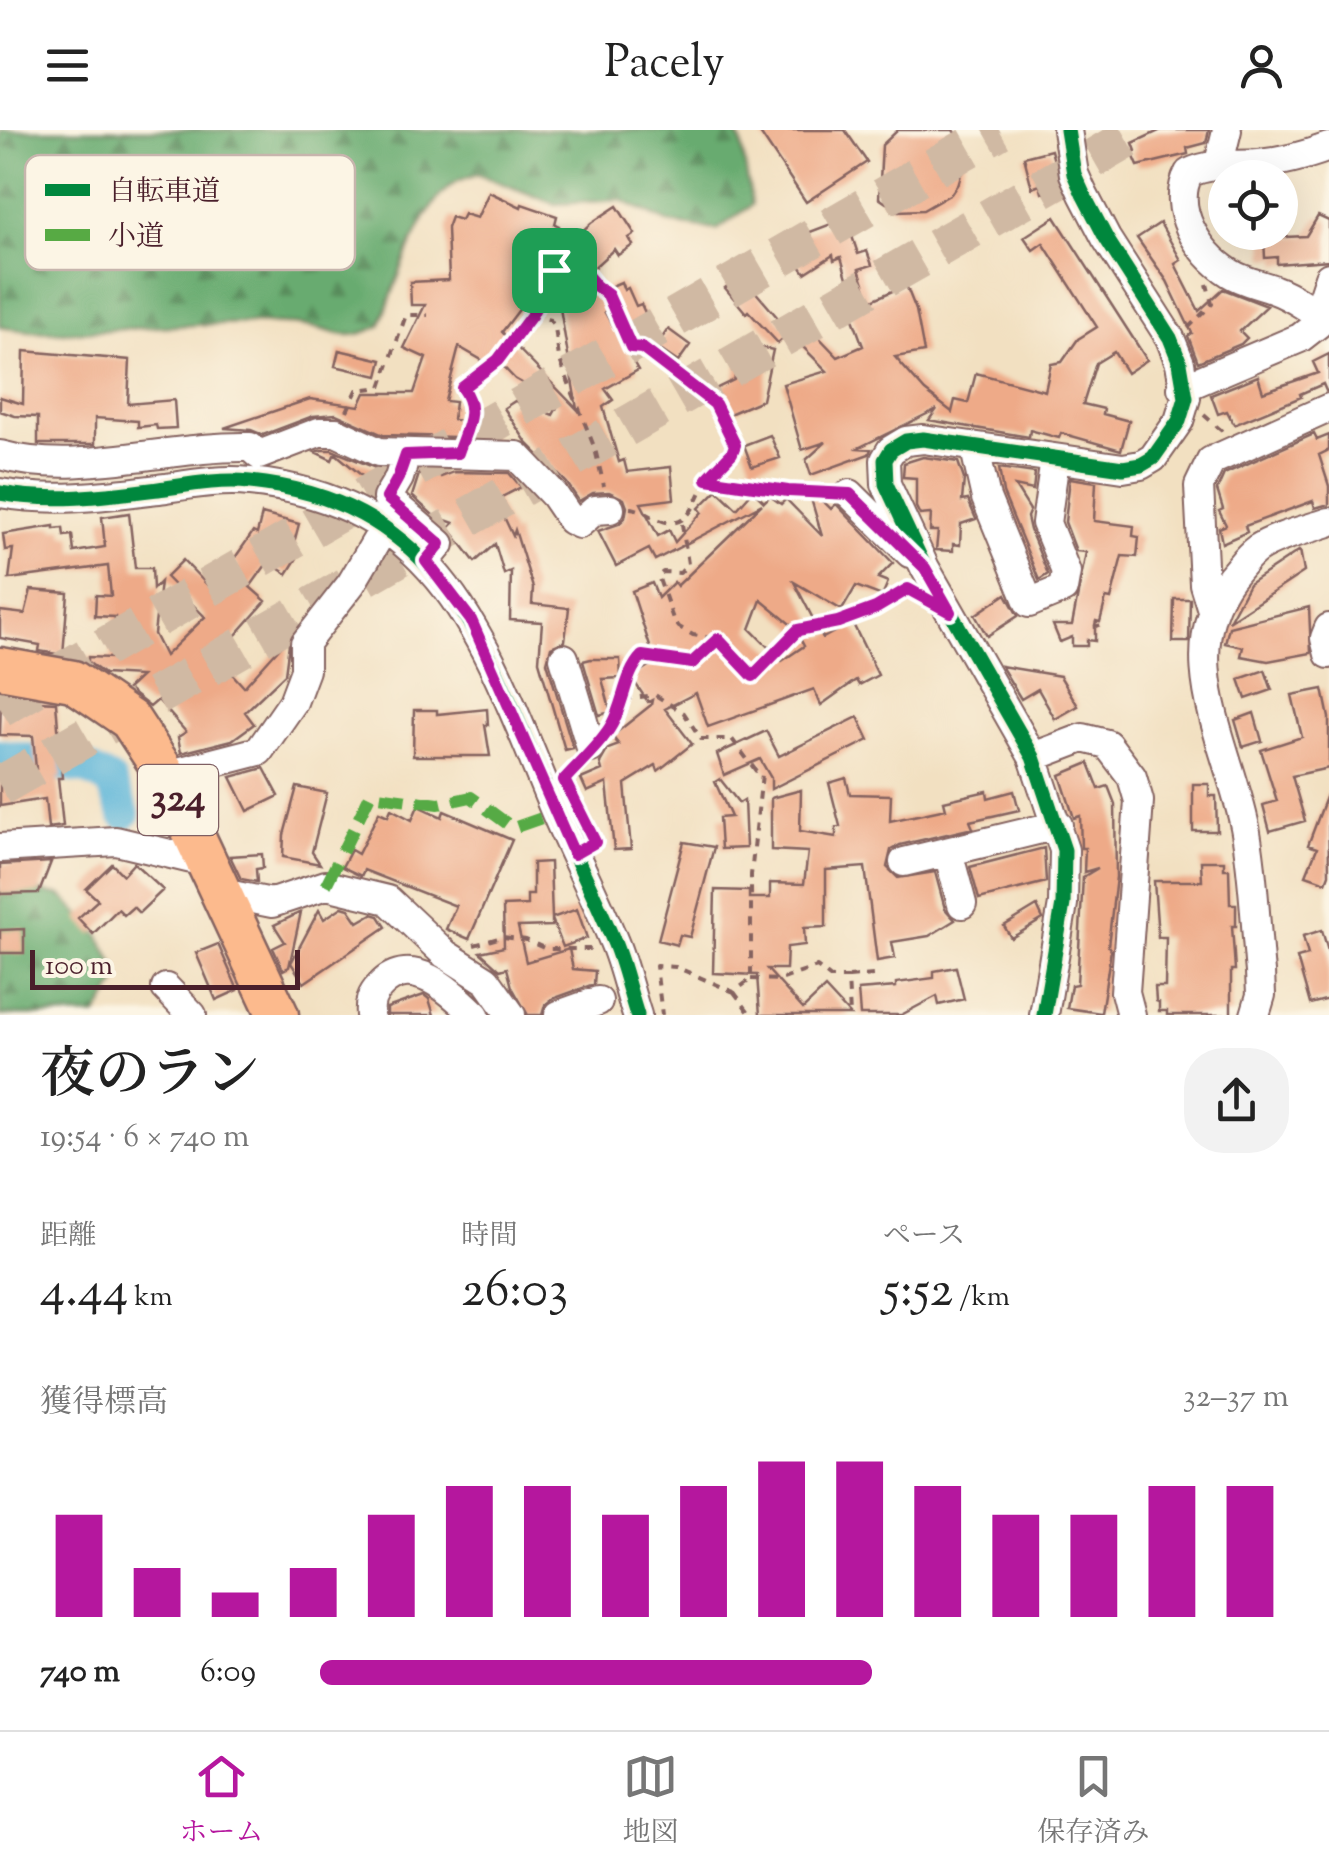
<!DOCTYPE html>
<html lang="ja">
<meta charset="utf-8">
<style>
body{margin:0;font-family:"Sorts Mill Goudy","Noto Serif JP",serif;background:#f2f2f2;color:#222;height:100vh;display:flex;flex-direction:column;font-size:38px;white-space:nowrap}
*{box-sizing:border-box;margin:0}
p{font-size:32px;color:#767676}
.icon{flex:none;width:55px;height:55px;fill:none;stroke:currentColor;stroke-width:2;stroke-linecap:round;stroke-linejoin:round}
.map{position:relative;height:885px;overflow:hidden}
.drawer{display:flex;flex-direction:column;background:#fff;flex:1}
.drawer>*{flex:none}
.fabs{position:absolute;left:1208px;top:30px;display:grid;gap:20px}
.fabs a{display:grid;place-items:center;width:90px;height:90px;border-radius:50%;background:#fff;box-shadow:0 10px 40px #0002;font-size:50px}
.scale{position:absolute;left:30px;bottom:25px;width:270px;box-sizing:border-box;padding-left:10px;border:5px solid #4a1f2b;border-top:0;font-size:28px;line-height:35px;white-space:nowrap;color:#4a1f2b;-webkit-text-stroke:8px #fcf5e5;paint-order:stroke}
.pin{position:absolute;display:grid;place-items:center;width:85px;height:85px;color:#fff;margin:-42px;border-radius:20px;box-shadow:0 5px 15px #0006}
.round{display:grid;place-items:center;flex:none;width:105px;height:105px;border-radius:40px;background:#f2f2f2}
.summary{display:flex;align-items:center;justify-content:space-between;height:170px;padding:0 40px}
h1{font-size:55px;font-weight:600;line-height:75px}
.metrics{display:grid;grid-template-columns:repeat(3,1fr);gap:15px;height:170px;padding:10px 40px}
.metrics div{display:grid;align-content:center}
.metrics b{font-size:50px;font-weight:600}
.metrics small{font-size:28px;font-weight:400}
.metrics p{font-size:28px}
.chart{height:280px;padding:20px 40px}
.chart p{display:flex;justify-content:space-between}
.chart svg{width:100%;height:180px;margin-top:10px;stroke:#b5179e;stroke-width:6}
ul{padding:0 40px;list-style:none;font-size:32px}
li{display:grid;grid-template-columns:160px 120px 1fr;align-items:center;height:75px}
li i{height:25px;border-radius:12px;background:#b5179e}
header{display:flex;justify-content:space-between;align-items:center;height:130px;padding:0 40px;background:#fff;font-size:45px;font-weight:600}
.tabs{display:flex;justify-content:space-around;align-items:center;height:140px;border-top:2px solid #e0e0e0;background:#fff;font-size:28px;color:#767676}
.tabs a{display:grid;justify-items:center;gap:5px}
.tabs .current{color:#b5179e}
.map>svg:first-child{display:block}
.forest{fill:url(#forest-firs);stroke:#59654d;stroke-width:2.5}
.lines{fill:none;stroke-linecap:round;stroke-linejoin:round}
.river{stroke:#5cb5d9;stroke-width:32}
.building{fill:#ea8;fill-rule:evenodd}
.highway-tunnel{stroke:#d0b9a3;stroke-width:40;stroke-dasharray:40 20;stroke-linecap:butt}
.minor-casing{stroke:#856360;stroke-width:32}
.highway-casing{stroke:#856360;stroke-width:45}
.path{stroke:#856360;stroke-width:4;stroke-dasharray:8 8;stroke-linecap:butt}
.minor{stroke:#fff;stroke-width:28}
.highway{stroke:#fcba8d;stroke-width:40}
.quiet{stroke:#57aa44;stroke-width:12;stroke-dasharray:25 12;stroke-linecap:butt}
.cycleway-casing{stroke:#fcf5e5;stroke-width:21}
.cycleway{stroke:#00873e;stroke-width:15}
.route-casing{stroke:#fff;stroke-width:20}
.route{stroke:#b5179e;stroke-width:12}
.labels{text-anchor:middle;dominant-baseline:central;stroke-width:9;stroke-linejoin:round;paint-order:stroke}
.shield{fill:#fcf5e5;stroke:#7f5f63;stroke-width:2.5}
.shield-label{font-size:40px;font-weight:bold;fill:#4a1f2b}
.key{fill:#fcf5e5;stroke:#c7b5ad;stroke-width:2.5}
.key-label{font-size:28px;fill:#4a1f2b}
</style>
<header><svg class="icon" aria-label="menu" viewBox="0 0 24 24"><path d="M4 6h16M4 12h16M4 18h16"/></svg>Pacely<svg class="icon" aria-label="person" viewBox="0 0 24 24"><circle cx="12" cy="8" r="4"/><path d="M4 21q1-7 8-7t8 7"/></svg></header>
<div class="map">
<svg width="1329" height="885" viewBox="0 0 1329 885">
<defs>
<pattern id="forest-firs" width="22" height="20" patternUnits="userSpaceOnUse" patternTransform="scale(2.5)"><rect width="22" height="20" fill="#68ab6f"/><path d="M5 1l3.5 6h-7zM16 11l3.5 6h-7z" fill="#588b5b"/></pattern>
</defs>
<rect width="100%" height="100%" fill="#fcf5e5"/>
<filter id="ink" filterUnits="userSpaceOnUse"><feTurbulence type="fractalNoise" baseFrequency=".01" numOctaves="2"/><feDisplacementMap in="SourceGraphic" scale="20" xChannelSelector="R" yChannelSelector="G"/><feConvolveMatrix kernelMatrix="1 2 1 2 8 2 1 2 1" color-interpolation-filters="sRGB"/></filter>
<filter id="wash" filterUnits="userSpaceOnUse"><feTurbulence type="fractalNoise" baseFrequency=".0048" numOctaves="4" result="noise"/><feDisplacementMap in="SourceGraphic" scale="40" xChannelSelector="R" yChannelSelector="G"/><feGaussianBlur stdDeviation="2.25" result="paint"/><feColorMatrix in="noise" values="0 0 0 0 0 0 0 0 0 0 0 0 0 0 0 0 0 1.4 0 .05"/><feComposite in="paint" operator="in"/></filter>
<g filter="url(#wash)">
<rect width="100%" height="100%" fill="#f2e0c1"/>
<path class="forest" d="M0,0h735l6,12 11,63 -35,25 -48,-7 -48,-23 -66,4 -77,-30c-7,2 -16,5 -22,8 -39,25 -59,103 -76,144 -39,19 -42,3 -81,-1 -52,-4 -108,0 -161,3 -46,3 -92,8 -138,-1z
M16,757l46,9 37,39 18,35 -1,15 -19,30h-97v-126z"/>
<g class="lines">
<path class="river" d="M0,625l87,14 24,13 13,32"/>
</g>
<g id="blocks">
<path class="building" d="M758,0h87l22,32 -61,40z
M898,0h55l9,13 2,20 -5,19 -8,12 -28,16 -25,1 -19,-13 3,-53z
M1161,0h48l-3,13 -19,5 1,6 -50,12 -6,-14 4,-1 -3,-8z
M1051,20l10,38 -19,5 -2,-8 -8,3 -8,-31z
M489,62l32,15 1,-3 35,12 -2,8 4,2 -5,18 -25,-8 -9,49 13,3 -6,20 -6,-1 -19,25 75,77 -17,-101 61,-26 3,8 4,-2 8,18 5,-2 9,20 -16,8 -30,-21 34,59 -33,19 8,11 -10,7 16,55 5,-2 3,12 44,-5 3,32 -33,4 17,33 11,-6 6,12 27,-30 -3,-4 18,-18 20,19 16,-18 11,11 6,-6 11,8 5,-5 36,37 -15,-51 24,24 5,-5 57,59 -15,15 10,4 -6,14 -26,-10 -14,24 -48,-28 29,56 29,-16 26,53 -19,10 -3,-5 -35,25 -7,-16 -106,38 -12,-34 -31,16 27,35 -34,27 -2,-6 -31,19 6,65 -17,1 -7,-67 -20,9 -6,-13 21,-9 -2,-7 8,-14 11,-4 -7,-9 39,-31 1,-5 -4,2 -17,-25 24,-15 -23,-71 20,-8 6,15 16,-16 3,4 85,-82 -107,56 -6,-11 -33,17 -18,-35 21,-7 6,-6 2,-11 -3,-8 -15,-7 -16,1 -14,8 -12,-18 -40,-40 -23,-35 11,-7 38,14 6,-11 -44,-25 -23,-24 -5,8 -28,-16 -14,54 10,1 -2,17 26,7 6,-4 8,16 -110,-3 -47,-21 -23,2 -50,19 -12,-5 -27,-2 86,-29 49,7 6,-13h49l12,-35 -22,-10 21,-43h-14l-1,-23 39,-2 -2,-52 4,-11 10,3 3,-6 13,4zM761,470l33,27 10,19 -22,15 -32,-32z
M617,76l18,28 -6,4 4,7 -15,10 -4,-6 -55,51 -13,-13 17,-17 -5,-5 15,-15 -8,-3 26,-24z
M1318,86l11,5v39l-52,4v-7l-12,1 -1,-20 42,-2z
M1055,87l92,143 -20,13 -13,-21 -18,11 -13,41 21,5 -1,5 26,7 -8,29 -60,-17 -2,5 -29,-8 -1,7 -100,-17 8,-11 -79,39 13,1 -2,5 -58,21 -5,-15 20,-18 -24,8 -19,-66 44,-13 -27,-27 13,-13 25,26 25,-11 -14,-38 6,-2 -14,-49 -7,3 -1,-5 -28,18 -22,-32 18,-12 4,5 26,-10 2,4 9,-4 6,13 4,-1 6,18 9,-3 5,14 -13,4 11,32 36,-16 10,25 8,42 -29,5 30,34 27,21 3,-12 13,3 8,-30 69,18 6,-27 11,-2 16,-23 19,-12 -54,-84 -10,7 -9,-13z
M1160,93l21,37 -6,4 24,47 24,-22 44,17 -27,25 7,7 -6,6 -43,18 -10,-26 4,-3 -25,-52 -30,-43z
M741,145l49,57 -12,11 -30,-32 -2,2 -21,-25z
M668,199l22,16 -12,17 -22,-15z
M743,213l30,7 -11,50 -35,15 -12,-26 19,-9z
M339,220l43,10 -4,16 -43,-10z
M24,221l106,9 -2,44 46,-4 2,28 -19,1 -1,-4 -18,2v-6l-43,-3v26h-57v-27l-23,-1 -15,-5v-14l23,7z
M1329,224v37h-3l-3,-7 -23,10 1,3 -67,28 -7,-14 -9,3 -7,-19 47,-19 5,16 55,-19 -5,-11z
M1314,304l3,6 12,-5v15l-10,5 10,31v18l-14,4 -2,-7 -68,25 2,6 -25,11 -3,-15 7,-3 -7,-14 4,-2 -6,-19 7,-16z
M770,305l10,23 -28,9 -8,-22z
M322,320h10l51,21 -3,5 -13,4 -32,-27 -3,7 -17,-8z
M923,327l35,5 6,17 -2,22 6,-1 8,19 -15,5 -1,21 -7,-1v7l-17,-1 2,-19h-8l1,-17 -11,1 -4,-8v-29l-13,-1 1,-14z
M999,338l36,5 -2,17 -18,-4 15,24 -3,7 3,13 18,44 -9,6 -36,-87z
M420,341h17l4,6 13,-5 55,1 12,14 -25,13 17,36 2,-6 18,58 -1,16 37,4 -4,33 -14,6 -4,15 26,86 -8,2 -26,-89 3,-39 -32,-2 1,-49 -7,3 -9,-30 -20,18 -26,-34 5,-5 -20,-7 -22,-20z
M1070,348l26,4 -2,39 40,5 -1,10 6,1 -2,20 -15,-1 -11,43 -5,-1 -6,24 -4,-1 -1,4h5l-5,2v14l-8,-1v6h-15v-9l-12,5 -7,-17h19l14,-73 -10,-1 -11,-29z
M129,383l6,55h17l1,21 7,-7 -6,52 11,22 40,-39 -39,-40 17,-17 32,33 23,-27 -6,-4 21,-30 4,2 5,-20 37,10 -8,30 6,4 -10,16 -19,-12 -18,25 16,14 -38,43 10,10 -13,12 19,21 46,-51 -5,38 -40,38 9,12 -22,16 -51,13 -3,-16 8,-5 -28,-32 -8,7 -23,-18 14,-13 -37,-2 -16,-12v-5l23,1 4,-41 -20,-1 1,-21 15,1 -3,-30 -99,13 4,-30 -8,1 -2,-16 51,-8v3l9,-1 1,8 8,-1 2,17 31,-5 -3,-30z
M1300,420l4,22 -75,49 20,-37z
M31,460l37,3 -5,62 -24,-4 1,-6 -40,-7v-27l25,3z
M1006,464l12,22 -31,20 -12,-21z
M1174,469h16l-1,43h-16z
M1309,477l2,46 -43,8 -27,-5 2,-9 -18,-4 4,-16z
M591,529h29l1,19 -19,1 9,33 -12,3 -16,-54z
M1001,536l59,10 18,30 -23,13 -17,-30 -17,10z
M1265,540l7,20 -26,9 -7,-20z
M1323,559l6,29v50l-37,8 13,45 -35,10 -7,-26 14,-4 -16,-51 41,-13 -10,-42z
M1,569l55,3 6,76h-4l5,48 -15,2 -3,-29 -45,7v-32l36,-5 -3,-33 -33,-1z
M487,579l1,16h-3l5,31h-77l1,-46h23v4z
M1254,583l8,28 -19,6 -8,-27z
M858,587l11,23 -98,49v-11l-11,-19 -36,16 -7,-21 49,-23 13,25z
M1089,633l10,26 9,-3 7,18 1,73 -8,69 3,4 -10,63 -34,-5 4,-23 6,-1 6,-107 15,-9 -14,4 1,-24h-4l-1,-32 -6,2 -14,-43z
M264,638l15,28 -31,15 -17,-34z
M846,648l4,16 41,1 -1,26 56,-12 -2,-8 43,-10 1,7 26,-7 5,19 -49,11 3,7 -73,17 -9,5 -4,17 11,11 37,-6 10,37 10,11 -26,16 -37,6 3,16 -18,3 -12,-94 -39,3v57l-22,1 1,17 -18,2 -1,22h-19l36,40 22,-21 25,27h-90l-3,-40 -44,-2 2,-83 34,1v7h21v-15l34,1 4,-32 -37,-2v-52l30,-8 -1,41 36,6v-10l4,-1 -11,-43z
M720,649l19,24 5,-3 2,48 -25,1 -2,-31 12,-1 -16,-35z
M1193,654h16v12h7l1,35h-24z
M297,657l30,6 -15,59 8,12 -37,-7 1,-22z
M1328,662l1,82 -3,8 -20,-7 11,-27 -9,-3z
M418,676l24,11 2,-6 68,29 -43,99 -23,-10 10,-23 -92,-36 -3,6 -19,-9 9,-17 7,4 21,-42 9,4 3,-7 21,11z
M684,712l30,5 -24,90 -10,-2 -3,10 -19,-5z
M1044,718l2,34 -67,17 -9,-32z
M262,724l1,14 -7,1 1,13 -16,-3 -11,-23z
M1201,731h23v8h5l1,35h6v22h-4l3,44h-4v45h-64v-4h-8v-9l-3,-1 -1,-14h10l1,-50h-8l-4,-56h48z
M51,732l-12,31 -39,1v-29z
M550,732l2,56 25,-9 10,29 -24,9 -11,-28v7l-34,1 8,35 43,-13 4,20 22,2 -1,13 -42,15 -7,6 -3,10h-14l-16,-28 -5,-19 -7,2 -20,-18 24,-5 -1,-41 24,-1v-10h6v-32z
M134,733l29,27 -24,23 -6,-6 -9,8 -6,-6 -25,25 -15,-16 20,-18 -12,-11 26,-25 11,11z
M1037,776l6,13 -32,19 -7,-12z
M342,777l7,2 9,13 14,-8 7,2 7,11 -82,56 -13,-20 28,-53 5,9z
M301,782l-12,55 -6,3 -10,-22 12,-6 -11,-17z
M24,799v24h-24v-23z
M1322,800l7,25v44l-19,5 -13,-46 11,-3 -5,-19z
M218,814l20,46 -22,10 -20,-47z
M956,837l8,32 -25,6 -2,-9 -36,19h-41l-2,-25 38,-3v-4l38,-5v-7z
M424,865l5,4 5,16h-47v-7z"/>
</g>
</g>
<g filter="url(#ink)">
<use href="#blocks" fill-opacity="0" stroke="#856360" stroke-width="2.5"/>
<g class="lines">
<path class="highway-tunnel" d="M0,578l999,-578
M0,656l1143,-656"/>
<defs>
<path id="minor" d="M1219,33l8,-33
M1317,183l12,-36
M1182,258l118,-50 18,-14 -1,-11c-14,-8 -27,-18 -42,-23 -15,-6 -31,-8 -45,-17 -32,-20 -60,-65 -41,-100 24,-11 45,-7 70,-9 24,-2 48,-9 70,-17
M975,319l11,49 43,105 34,-14 3,-17 -20,-49 9,-64
M0,325c78,22 170,-10 250,-8l9,8 60,-23h17l43,20 138,4 37,39 17,25 8,4 16,-14 15,-1
M406,325l-7,23 -12,20 53,46 -14,17
M0,363c56,10 110,2 166,-5 27,-4 56,-9 84,-6 197,20 239,172 305,329 19,44 41,87 59,131 10,24 15,49 23,73
M850,364l60,59
M1212,480l-8,-26 -5,-98 12,-25 118,-53
M1329,498l-4,10 4,16
M564,528l27,90
M1033,627l50,-19 24,6 25,33 7,24 -14,191 6,23
M166,645l93,-24 34,-49 12,-32v-27l46,-59 33,-56
M0,718l116,-7 92,22
M948,722l14,52
M904,732l154,-37
M222,763l50,10 54,-18 62,15 57,54 41,26 25,35
M166,858l26,27
M370,885c-1,-12 1,-20 10,-29 31,-34 72,6 95,29
M559,885l39,-14
M1044,885l19,-111 1,-54 -31,-93 -108,-189 -39,-84 -1,-24 6,-10 15,-9 17,-2 200,29 18,-3 12,-7 26,-37 7,-23 -6,-35 -10,-25 -64,-100 -23,-44 -9,-20 -7,-44
M1255,885l6,-20 -1,-23c-5,-48 -6,-99 -15,-145 -17,-83 -72,-172 -14,-250 8,-9 16,-21 26,-28 20,-13 49,-19 72,-27"/>
<path id="highway" d="M0,538l73,13 57,39 36,55 112,240"/>
</defs>
<use href="#minor" class="minor-casing"/>
<use href="#highway" class="highway-casing"/>
<path class="path" d="M531,186l19,4 5,7 4,31 36,91 9,37
M1188,198l24,-24 -5,-20
M347,281l10,-21 24,-3 25,-72h22
M1204,285l19,17
M465,304c6,-19 9,-29 -3,-46l36,-28 33,-44 23,-47 -1,-13 10,-10 33,40 12,9 23,52 11,1 73,56 20,41 -28,34
M630,378c12,1 19,8 30,12 29,12 36,-20 47,-41l119,14
M682,394l6,40 -8,9 -17,-1 -5,4 15,43 6,8 14,8 25,4 35,37 45,-46 40,-8 73,-32
M624,569l31,-4 29,18 17,26h31l24,32 6,3 -11,101v104l-17,13 -58,-25 -20,-1 6,49
M607,601c15,-22 18,-58 35,-75l50,7 26,-24
M564,650l13,-16
M474,815l28,-8 24,3 20,9h46
M849,847l24,-2
M751,849l29,1 37,-13 14,11h17l2,37
M734,862l17,23"/>
<use href="#minor" class="minor"/>
<use href="#highway" class="highway"/>
<path class="quiet" d="M326,755l44,-90 69,9 32,-7 42,31 43,-15"/>
<defs>
<path id="cycleway" d="M0,363c56,10 110,2 166,-5 27,-4 56,-9 84,-6 197,20 239,172 305,329 19,44 41,87 59,131 10,24 15,49 23,73
M1044,885l19,-111 1,-54 -31,-93 -108,-189 -39,-84 -1,-24 6,-10 15,-9 17,-2 200,29 18,-3 12,-7 26,-37 7,-23 -6,-35 -10,-25 -64,-100 -23,-44 -9,-20 -7,-44"/>
</defs>
<use href="#cycleway" class="cycleway-casing"/>
<use href="#cycleway" class="cycleway"/>
</g>
</g>
<g class="lines" filter="url(#ink)">
<defs>
<path id="route" d="M563,116l33,40 12,9 23,52 11,1 73,56 20,41 -3,8 -25,26 81,12 62,3 75,74 25,44 -42,-23 -32,19 -38,14 -40,8 -45,46 -35,-37 -26,24 -50,-7c-17,17 -18,47 -30,68 -11,20 -33,39 -48,56l31,62 -21,12 -103,-234 -45,-59 14,-17 -53,-46 11,-20 8,-23 52,-2c8,-25 21,-42 4,-65l36,-28 33,-44 23,-46 -1,-14z"/>
</defs>
<use href="#route" class="route-casing"/>
<use href="#route" class="route"/>
</g>
<g class="labels">
<rect class="shield" x="138" y="635" width="80" height="70" rx="8"/>
<g class="shield-label">
<text x="178" y="670">324</text>
</g>
</g>
<rect x="25" y="25" width="330" height="115" rx="15" class="key"/>
<rect x="45" y="54" width="45" height="12" fill="#00873e"/>
<rect x="45" y="99" width="45" height="12" fill="#57aa44"/>
<g class="key-label">
<text x="108" y="70">自転車道</text>
<text x="108" y="115">小道</text>
</g>
</svg>
<div class="fabs">
<a><svg class="icon" aria-label="locate" viewBox="0 0 24 24"><circle cx="12" cy="12" r="6"/><path d="M12 2v4M12 18v4M2 12h4M18 12h4"/></svg></a>
</div>
<div class="scale">100 m</div>
<div class="pin" style="left:554px;top:140px;background:#1e9e55"><svg class="icon" aria-label="arrive" viewBox="0 0 24 24"><path d="M6 21V4h12l-3 4 3 4H6"/></svg></div>
</div>
<section class="drawer">
<div class="summary"><div><h1>夜のラン</h1><p>19:54 · 6 × 740 m</p></div><a class="round"><svg class="icon" aria-label="share" viewBox="0 0 24 24"><path d="M12 15V3M7 8l5-5 5 5M5 13v7h14v-7"/></svg></a></div>
<div class="metrics">
<div><p>距離</p><b>4.44<small> km</small></b></div>
<div><p>時間</p><b>26:03</b></div>
<div><p>ペース</p><b>5:52<small> /km</small></b></div>
</div>
<div class="chart"><p><span>獲得標高</span>32–37 m</p>
<svg viewBox="0 0 160 44" preserveAspectRatio="none"><path d="M5 44V19M15 44V32M25 44V38M35 44V32M45 44V19M55 44V12M65 44V12M75 44V19M85 44V12M95 44V6M105 44V6M115 44V12M125 44V19M135 44V19M145 44V12M155 44V12"/></svg>
</div>
<ul>
<li><b>740 m</b>6:09<i style="width:57%"></i></li>
</ul>
</section>
<nav class="tabs">
<a class="current"><svg class="icon" aria-label="home" viewBox="0 0 24 24"><path d="M3 11l9-7 9 7M6 9v11h12V9"/></svg>ホーム</a>
<a><svg class="icon" aria-label="map" viewBox="0 0 24 24"><path d="M3 6l6-2 6 2 6-2v14l-6 2-6-2-6 2zM9 4v14M15 6v14"/></svg>地図</a>
<a><svg class="icon" aria-label="saved" viewBox="0 0 24 24"><path d="M7 4h10v16l-5-4-5 4z"/></svg>保存済み</a>
</nav>
